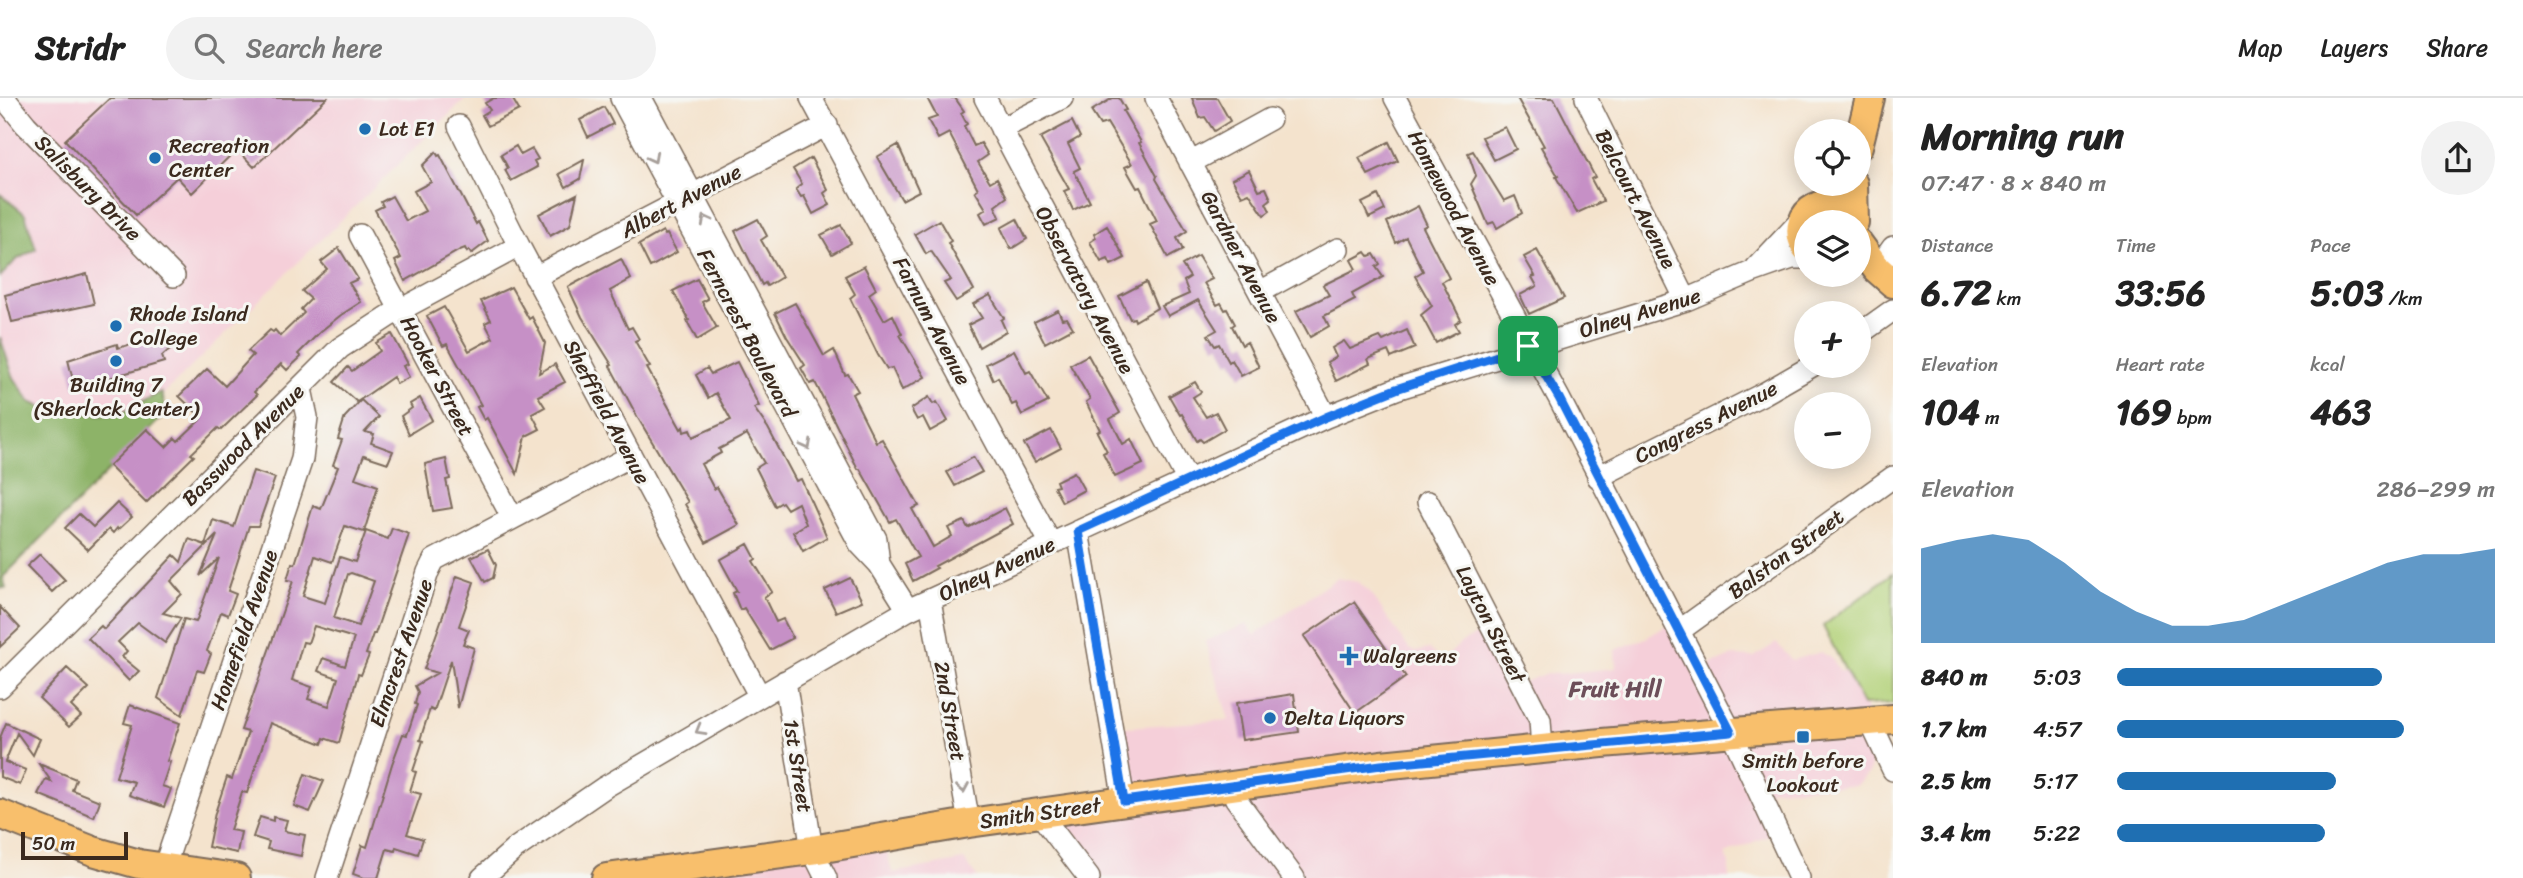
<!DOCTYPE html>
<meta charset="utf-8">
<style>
body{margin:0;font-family:Sriracha,sans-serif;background:#f2f2f2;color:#222;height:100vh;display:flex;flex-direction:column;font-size:26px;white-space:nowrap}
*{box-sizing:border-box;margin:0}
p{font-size:23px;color:#767676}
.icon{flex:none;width:38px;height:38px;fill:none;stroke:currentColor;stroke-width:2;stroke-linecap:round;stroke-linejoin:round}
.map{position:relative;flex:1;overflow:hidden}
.details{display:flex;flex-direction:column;background:#fff;width:630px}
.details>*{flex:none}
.buttons{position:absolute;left:1794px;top:21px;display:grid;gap:14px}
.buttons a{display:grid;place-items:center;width:77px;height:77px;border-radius:50%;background:#fff;box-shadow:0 4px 18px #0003;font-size:35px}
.scale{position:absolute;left:21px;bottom:18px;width:107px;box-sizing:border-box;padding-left:7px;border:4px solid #3b2a1e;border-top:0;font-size:19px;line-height:24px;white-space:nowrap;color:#3b2a1e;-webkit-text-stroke:5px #f6f6f2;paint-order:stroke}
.pin{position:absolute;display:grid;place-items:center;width:60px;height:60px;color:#fff;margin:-30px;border-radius:14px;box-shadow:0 4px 10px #0006}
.round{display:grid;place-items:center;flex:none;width:74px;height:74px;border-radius:37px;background:#f2f2f2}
.summary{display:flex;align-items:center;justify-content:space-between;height:119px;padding:0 28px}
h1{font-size:38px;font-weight:700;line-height:52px}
.figures{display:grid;grid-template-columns:repeat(3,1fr);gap:10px;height:119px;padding:7px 28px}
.figures div{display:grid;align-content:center}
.figures b{font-size:35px;font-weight:700}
.figures small{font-size:19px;font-weight:400}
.figures p{font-size:19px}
.chart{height:196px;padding:14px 28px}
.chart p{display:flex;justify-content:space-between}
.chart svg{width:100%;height:126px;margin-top:7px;fill:#1f6fb2;opacity:.7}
ul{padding:0 28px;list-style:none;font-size:23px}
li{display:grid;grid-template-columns:112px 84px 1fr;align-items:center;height:52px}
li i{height:18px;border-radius:9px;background:#1f6fb2}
header{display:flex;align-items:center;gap:42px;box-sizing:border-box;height:98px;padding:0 35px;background:#fff;border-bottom:2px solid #e0e0e0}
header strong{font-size:33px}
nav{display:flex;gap:38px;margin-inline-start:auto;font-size:24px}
.search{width:490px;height:63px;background:#f2f2f2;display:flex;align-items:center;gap:18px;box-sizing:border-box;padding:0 24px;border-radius:38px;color:#767676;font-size:26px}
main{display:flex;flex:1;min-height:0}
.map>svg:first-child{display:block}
.built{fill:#f5cfd9}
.green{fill:#b2d178;stroke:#767e4b;stroke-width:2}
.forest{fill:#8db368;stroke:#646e43;stroke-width:2}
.building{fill:#c690c6;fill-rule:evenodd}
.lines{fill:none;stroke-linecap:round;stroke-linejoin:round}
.minor-casing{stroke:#7c6b5b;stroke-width:24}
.major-casing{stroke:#7c6b5b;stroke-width:32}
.minor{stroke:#fff;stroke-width:21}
.major{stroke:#f8bf6c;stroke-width:28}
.oneway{stroke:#a79f9a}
.route-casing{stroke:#fff;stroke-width:14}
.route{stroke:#1a73e8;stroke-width:9}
.poi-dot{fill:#1f6fb2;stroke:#f6f6f2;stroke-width:2.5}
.labels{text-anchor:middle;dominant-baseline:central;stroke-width:6;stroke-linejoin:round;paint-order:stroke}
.poi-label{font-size:21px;fill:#3b2a1e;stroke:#f6f6f2;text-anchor:start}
.street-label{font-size:21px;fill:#3b2a1e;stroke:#f6f6f2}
.neighbourhood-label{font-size:23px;font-weight:bold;fill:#6c4e59;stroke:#f6f6f2}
</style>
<header>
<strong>Stridr</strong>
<div class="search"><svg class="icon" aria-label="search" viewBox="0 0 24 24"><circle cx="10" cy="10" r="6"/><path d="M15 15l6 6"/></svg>Search here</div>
<nav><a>Map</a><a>Layers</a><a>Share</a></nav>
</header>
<main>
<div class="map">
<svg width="1893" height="780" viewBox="0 0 1893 780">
<rect width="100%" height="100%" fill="#f6f6f2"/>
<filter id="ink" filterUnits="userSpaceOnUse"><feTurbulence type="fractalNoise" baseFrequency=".0143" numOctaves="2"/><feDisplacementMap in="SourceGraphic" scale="14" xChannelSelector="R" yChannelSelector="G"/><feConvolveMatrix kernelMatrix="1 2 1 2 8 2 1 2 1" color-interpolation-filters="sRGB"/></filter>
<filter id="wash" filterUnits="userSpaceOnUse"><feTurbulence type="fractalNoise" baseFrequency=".00686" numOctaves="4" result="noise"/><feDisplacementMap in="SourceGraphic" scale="28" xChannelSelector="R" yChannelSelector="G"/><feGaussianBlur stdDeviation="1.57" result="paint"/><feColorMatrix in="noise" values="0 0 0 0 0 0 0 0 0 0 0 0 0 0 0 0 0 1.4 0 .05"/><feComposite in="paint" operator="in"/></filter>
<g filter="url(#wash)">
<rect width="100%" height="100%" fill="#f4e3cd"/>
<path class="built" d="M0,0h466l-466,456z
M1337,480l21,4 12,10 39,57 6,3 14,-3 13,12 20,-19 29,-14 28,56 28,-11 10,1 59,-6 -1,-18 31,-12 27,-16 30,46 28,-12 23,1 22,-14 16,17 29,-8 10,6 9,13 14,2 8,7 5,37 13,24 -12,33 -13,12 -86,3 6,44 -50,21 4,7v17h-436l-8,-9 -14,9h-181l-47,-67 78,-14 -8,-69 116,-8 -24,-79 42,-17 8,11z
M884,741l8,34 72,-13 14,18h-360z"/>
<path class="green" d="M1893,475v130l-30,2 -40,-79z"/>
<path class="forest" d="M0,96l25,20 11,35 -20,11 -16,17z
M0,239l13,39 17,26 23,10 65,3 43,-23 6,20 -164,165 3,11h-6z"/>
<g id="blocks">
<path class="building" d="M110,0h217l-73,69 -17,-18 -45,44 -15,-16 -41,38 -71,-75z
M494,0h18l7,12 -31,16 -6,-11 8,-5 -5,-7z
M927,0h28l9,13 -3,2 6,11 -3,2 10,20 7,-3 7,12 -10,7 12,20 7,-4 10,19 -12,9 5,11 -14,7 -6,-11 6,-4 -11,-18 3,-2 -29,-56 -11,6 -10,-19 9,-3z
M1113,0h6l7,12 -3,1 18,31 -2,1 18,33 -1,3 31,52 -10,7 6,12 -15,8 -18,-34 7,-3 -17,-34 -3,1 -12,-21 7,-3 -25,-41 -7,2 -9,-14z
M1192,0h25l13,23 -16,10 -9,-14 -5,1z
M1517,0h37l41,79 -4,2 12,22 -26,12 -21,-36 2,-1 -17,-29 3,-1z
M604,9l9,17 -25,13 -8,-17z
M1072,23l8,16 -12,7 12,24 -6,3 16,31 -17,8 -9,-19 5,-2 -29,-51z
M1505,29l11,22 -22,11 -12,-23z
M1389,44l9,19 -30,14 -9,-17z
M898,47l21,46 -17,9 -25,-43z
M516,48l5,9 11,-6 6,10 -4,2 3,6 -26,14 -6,-11 3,-2 -7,-13z
M1473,53l31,50 11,-5 7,17 -25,15 -3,-6 -6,2 -17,-40 5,-8 -8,-23z
M436,54l2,4 2,-1 36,69 2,-2 10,19 -17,13 -2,-4 -2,2 -2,-4 -5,2 -55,31 -10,-20 6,-3 -26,-48 8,-4 -2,-4 11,-6 14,25 19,-10 -11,-20 17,-9 -9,-16z
M811,60l17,32 -4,3 6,12 -17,9 -9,-18 -3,1 -5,-8 6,-5 -9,-15z
M584,62l-4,19 -14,8 -7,-13z
M1249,72l10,20 7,-2 5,11 -5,4 4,8 -6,4 -15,-22 -7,3 -10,-17z
M577,96l-7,31 -20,11 -11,-22z
M1378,97l7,15 -16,8 -7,-15z
M1418,108l9,19 -4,2 26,51 -7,4 19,38 -6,4 4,7 -23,12 -15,-28 11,-9 -17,-30 8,-5 -17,-34 -10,6 -9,-21z
M758,121l9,17 -6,4 21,37 -15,9 -2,-3 -3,2 -27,-54z
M1017,121l10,20 -16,10 -10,-21z
M939,122l12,21 -3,2 26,47 -18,11 -12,-18 7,-3 -20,-29 -5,3 -11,-20z
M841,127l10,18 -19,11 -11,-19z
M1107,128l18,32 -14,7 -3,-6 -7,3 -11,-20 6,-4 -2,-4z
M663,133l2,4 2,-1 10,18 -27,15 -11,-22z
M339,150l19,31 -9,4 12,19 -20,13 -20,16 -23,23 3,3 -14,13 -6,-6 -27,28 3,3 -36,35 -3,-2 -27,26 3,2 -48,47 -37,-37 38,-37 19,18 9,-9 3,3 24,-23 -23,-22 28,-27 18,17 28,-31 -5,-4 22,-21 3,2 2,-2 5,6 24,-23 -3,-4 10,-10 -9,-8 25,-22 -6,-7z
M1537,152l27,48 -35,16 -9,-19 17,-9 -5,-9 3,-1 -11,-19z
M1366,154l3,4 5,-2 6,10 -4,3 7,10 -31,17 3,6 -31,16 5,10 -19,11 -14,-26 33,-16 -6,-10 33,-16 -5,-9z
M1198,158l14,23 -8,4 13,22 4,-2 4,7 2,-1 8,15 -3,2 10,19 5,-3 12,25 -18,9 -9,-16 -3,2 -10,-18 -4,2 -7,-11 9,-5 -19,-30 -30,16 -6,-10 27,-12 -5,-13 6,-4 -8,-12z
M621,161l10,20 -21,12 18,38 4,-2 7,12 -4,2 15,26 -3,1 34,61 2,-2 1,5 6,-2 3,7 38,-17 -15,-27 -8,5 -12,-23 11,-7 4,6 26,-12 22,44 -5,2 14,20 28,53 5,-2 26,58 -24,14 -10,-19 13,-8 -8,-21 -11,6 -5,-7 -7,4 -19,-38 8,-5 -17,-29 -28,15 2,4 -20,11 13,25 3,-2 22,38 -33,18 -21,-39 3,-2 -50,-84 -28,-52 2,-1 -30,-48 -14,-30z
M864,168l12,23 -7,5 15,26 9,-5 9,19 -2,1 25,42 -23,13 -10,-22 -5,1 -9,-14 -28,-57 5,-4 -10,-18z
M87,176l7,30 -82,18 -7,-27z
M697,181l11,20 -6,3 15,26 -20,12 -10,-19 2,-1 -16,-29z
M1146,184l11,26 -22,13 -1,-3 -4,1 -11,-23z
M511,189l18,32 3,-2 13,26 -6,30 16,-9 10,18 -27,14 7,11 -13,7 8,15 -14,7 -9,38 -30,-56 -3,2 -7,-13 4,-2 -34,-61 -4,2 -16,-30 17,-9 25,44 24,-13 -8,-15 6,-3 -10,-19z
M990,197l14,23 -3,2 5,11 -27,16 -11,-22 14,-7 -9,-14z
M795,205l29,53 10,-6 11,25 3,-1 10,17 -6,3 24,48 6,-3 37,67 -7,3 21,38 19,-11 -4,-8 16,-7 4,7 37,-20 8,16 -78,42 2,2 -24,13 -8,-17 13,-7 -22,-38 -6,3 -30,-53h-2l-43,-87 -5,2 -9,-16 4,-3 -18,-28 -12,-24z
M1058,212l4,9 5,-1 6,10 -28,15 -11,-21z
M1407,232l8,18 -24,10 -3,-7 -20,8 2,5 -34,17 -9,-19 9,-5 -4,-9 12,-7 6,8 30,-12 3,4z
M392,236l16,30 -5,2 6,11 -12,7 -4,-7 -36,25 -23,-20 14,-15 4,4 28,-20 -4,-8z
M160,238l11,12 -9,8 2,6 -89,26 -7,-28 49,-16 1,4z
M1014,252l12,23 4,-2 18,31 -26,13 -6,-12 -4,2 -14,-28 -5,3 -7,-16z
M1088,257l32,58 -10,6 13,25 8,-5 12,25 -28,13 -12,-24 4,-2 -10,-19 3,-2 -14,-28 4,-3 -20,-34z
M1195,284l6,10 -8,5 13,20 10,-5 9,17 -22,13 -3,-3 -3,2 -15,-27 -2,1 -11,-19z
M929,299l4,7 4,-2 11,19 -18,10 -7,-14 -6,3 -6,-11z
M420,300l12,22 -23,14 -8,-18 11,-8 -2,-4z
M361,302l18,17 -14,15 9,2 -3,9 22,8 -5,12 -24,-8 -9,23 23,8 -14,46 -19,-6 -13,36 -17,-6 -12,40 22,7 15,-46 15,5 11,-31 22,8 4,-11 17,6 -34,100h-2l-7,20 3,1 -8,20 -3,-1 -19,69 -15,-5 -2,6 -52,-21 -23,70 -5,-1 -12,38 11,2 -4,21 -29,-6 7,-34 12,-36 5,2 16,-47 -7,-2 52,-149 -6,-1 5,-17 3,1 18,-58 8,3 17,-42 -5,-2 9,-25 -4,-1 7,-22zM351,475l23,8 -16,45 -24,-8 14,-44zM314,528l40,12 -9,28 -22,-8 -5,13 20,7 -9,28 -21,-7 4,-12 -20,-7 11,-38 5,1z
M1051,332l10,18 -26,14 -11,-18z
M973,359l9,15 -27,14 -8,-14z
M446,361l4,20 -4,1 6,28 -19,3 -8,-47z
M253,373l22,7 -17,48h-9l-21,65 8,3 -8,21 -7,-3 -14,39 4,3 -7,18 -7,-2 -15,45 -24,-17 26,-79 12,3 23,-64 -19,18 17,-41 -46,46 11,13 -19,19 18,5 -16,25 -27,-20 -20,19 9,9 -5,6 17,14 -10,10 -41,-43 13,-12 3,3 70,-74 7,7 8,-23 16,6 8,-25 21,7z
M1074,374l10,18 -22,12 -8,-15 4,-1 -2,-5z
M117,405l15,14 -14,13 -1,-2 -4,5 -4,-4 -21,21 -23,-22 14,-14 14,13z
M748,446l8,15 -3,2 19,31 -8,5 12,25 7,-3 10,19 -23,12 -26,-42 -4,2 -7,-17 4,-2 -17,-31z
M488,451l8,16 -3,13 -8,4 -14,-25z
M40,456l25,26 -13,12 -25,-26z
M457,478l17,6 -15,44 10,4 -6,14 11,4 -16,60 -7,-48 -17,51 -4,-2 -10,31 3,1 -10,30 3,1 -6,19 11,3 -14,40 16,5 -5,15 -22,-7 -1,4 -8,-2 -9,29h-14l-11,-4 9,-29 5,2 25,-83 11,-30 4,1 10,-30 -2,-1 3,-12 -3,-6 22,-13 -13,-4z
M850,480l12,23 -26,11 -11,-22z
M1354,504l52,75 -51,36 -51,-77z
M0,509l20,21 -20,19z
M67,570l22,20 -18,18 10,10 -12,11 -30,-29z
M1294,596l5,38 -57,8 -6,-37z
M130,607l50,18 -13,38 3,1 -8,24 9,3 -7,18 -35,-12 5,-13 -18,-5 16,-52 -8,-2z
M6,625l34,16 -7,16 -16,-22 -12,29 21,8 -6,15 -20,-8v-39z
M39,666l37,15 -4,11 28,11 -6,16 -56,-23 8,-15 5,2z
M305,676l19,7 -14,31 -16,-6z
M260,719l13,4v-4l14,3 -3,11 21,4 -4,21 -34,-7 2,-7 -16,-5z"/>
</g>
</g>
<g filter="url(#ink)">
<use href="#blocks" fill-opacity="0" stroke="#7c6b5b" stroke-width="2"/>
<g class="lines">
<defs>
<path id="minor" d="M4,0l22,27 148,151
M621,0l239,446 19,20 29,46
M641,0l235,441 3,25
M811,0l240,446
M985,0l203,383
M1156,0l170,319
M1395,0l164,300 120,233 52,101 68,146
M1586,0l100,202
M459,28l60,120 240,449
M1001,31l61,-31
M1190,65l80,-44
M360,137l152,282
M1756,170l50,-53
M1877,171l16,-22
M535,179l292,-152
M1260,194l78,-43
M1858,237l35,-25
M1598,379l167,-84 47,-27
M1428,404l112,218 2,29
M1078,433l46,270
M930,502l39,223
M1679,533l214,-154
M785,583l27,169 14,28
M0,589l340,-339 49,-32 130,-70
M1870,623l23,49
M1230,688l6,13 58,79
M1040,716l49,64
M176,774l-12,-4 138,-409 5,-42 -6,-28
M327,780l101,-306 6,-12 197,-104
M482,780l34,-30 89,-61 303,-177 418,-193 70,-28 290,-89 66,-28 40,-14h14"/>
<path id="major" d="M1858,48l12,-48
M1853,86l1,38
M1858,145l19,26 16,14
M1806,149c-20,-35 30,-62 48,-25
M0,716l93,37 46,13 97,14
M606,780l206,-28 157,-27 412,-58 221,-22 291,-24"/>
</defs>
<use href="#minor" class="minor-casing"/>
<use href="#major" class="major-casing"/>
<use href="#minor" class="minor"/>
<use href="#major" class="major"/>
</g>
<defs><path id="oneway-chevron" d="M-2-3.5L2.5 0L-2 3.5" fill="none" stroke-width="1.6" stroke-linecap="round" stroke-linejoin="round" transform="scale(1.75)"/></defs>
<g class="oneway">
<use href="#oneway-chevron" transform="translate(653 60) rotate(62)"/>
<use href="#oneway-chevron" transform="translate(706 122) rotate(-118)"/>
<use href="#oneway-chevron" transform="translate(807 347) rotate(62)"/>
<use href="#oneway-chevron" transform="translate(700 632) rotate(150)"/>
<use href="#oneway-chevron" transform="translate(963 690) rotate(80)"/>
</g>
</g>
<g class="lines" filter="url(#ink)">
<defs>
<path id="route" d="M1528,248l31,52 172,334 -350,33 -257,36 -46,-270 248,-114 70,-28z"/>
</defs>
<use href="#route" class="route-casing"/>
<use href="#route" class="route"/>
</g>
<g class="poi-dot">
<circle cx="365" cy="31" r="7"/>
<circle cx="155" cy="60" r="7"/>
<circle cx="116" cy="228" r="7"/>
<circle cx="116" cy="263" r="7"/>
<path d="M1345.5 547.5h7v7h7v7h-7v7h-7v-7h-7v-7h7z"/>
<circle cx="1270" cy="620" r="7"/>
<rect x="1796" y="632" width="14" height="14" rx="3.5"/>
</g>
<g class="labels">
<g class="poi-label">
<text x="379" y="31">Lot E1</text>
<text x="169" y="48">Recreation<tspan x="169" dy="24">Center</tspan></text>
<text x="130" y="216">Rhode Island<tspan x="130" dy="24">College</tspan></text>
<text x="116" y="287" text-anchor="middle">Building 7<tspan x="116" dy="24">(Sherlock Center)</tspan></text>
<text x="1363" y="558">Walgreens</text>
<text x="1284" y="620">Delta Liquors</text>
<text x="1803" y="663" text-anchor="middle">Smith before<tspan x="1803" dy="24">Lookout</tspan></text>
</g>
<g class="street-label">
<text transform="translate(88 90) rotate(45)">Salisbury Drive</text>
<text transform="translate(1636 101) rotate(63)">Belcourt Avenue</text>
<text transform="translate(681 103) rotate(-28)">Albert Avenue</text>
<text transform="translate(1454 110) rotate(62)">Homewood Avenue</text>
<text transform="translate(1241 159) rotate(62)">Gardner Avenue</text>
<text transform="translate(1085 192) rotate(62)">Observatory Avenue</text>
<text transform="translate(1640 215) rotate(-17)">Olney Avenue</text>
<text transform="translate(932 223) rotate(62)">Farnum Avenue</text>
<text transform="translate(747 235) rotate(62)">Ferncrest Boulevard</text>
<text transform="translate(437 278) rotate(62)">Hooker Street</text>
<text transform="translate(607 314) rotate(62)">Sheffield Avenue</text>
<text transform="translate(1706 324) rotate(-27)">Congress Avenue</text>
<text transform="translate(243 347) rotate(-45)">Basswood Avenue</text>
<text transform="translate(1786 456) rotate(-36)">Balston Street</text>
<text transform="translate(997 471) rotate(-25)">Olney Avenue</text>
<text transform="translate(1491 526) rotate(63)">Layton Street</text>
<text transform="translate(244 532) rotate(-71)">Homefield Avenue</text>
<text transform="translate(401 555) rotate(-71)">Elmcrest Avenue</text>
<text transform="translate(950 613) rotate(80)">2nd Street</text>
<text transform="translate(798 668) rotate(81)">1st Street</text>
<text transform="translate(1040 715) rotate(-8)">Smith Street</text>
</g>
<g class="neighbourhood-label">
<text x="1615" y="591">Fruit Hill</text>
</g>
</g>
</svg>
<div class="buttons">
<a><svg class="icon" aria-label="locate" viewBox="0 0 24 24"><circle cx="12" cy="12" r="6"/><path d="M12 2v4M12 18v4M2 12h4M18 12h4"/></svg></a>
<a><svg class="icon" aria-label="layers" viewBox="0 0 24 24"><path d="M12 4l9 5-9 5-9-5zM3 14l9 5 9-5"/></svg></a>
<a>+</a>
<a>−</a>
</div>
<div class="scale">50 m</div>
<div class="pin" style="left:1528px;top:248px;background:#1e9e55"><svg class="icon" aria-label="arrive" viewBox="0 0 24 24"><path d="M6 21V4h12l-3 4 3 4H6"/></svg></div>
</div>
<section class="details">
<div class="summary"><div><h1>Morning run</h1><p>07:47 · 8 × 840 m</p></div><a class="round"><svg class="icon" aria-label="share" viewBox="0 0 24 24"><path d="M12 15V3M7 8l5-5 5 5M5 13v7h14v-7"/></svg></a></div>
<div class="figures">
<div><p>Distance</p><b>6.72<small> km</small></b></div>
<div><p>Time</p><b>33:56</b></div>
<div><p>Pace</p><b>5:03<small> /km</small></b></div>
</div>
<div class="figures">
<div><p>Elevation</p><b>104<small> m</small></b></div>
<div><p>Heart rate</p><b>169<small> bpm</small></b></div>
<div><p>kcal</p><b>463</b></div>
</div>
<div class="chart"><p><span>Elevation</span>286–299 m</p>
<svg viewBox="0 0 160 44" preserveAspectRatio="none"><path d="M0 44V11L10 8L20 6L30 8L40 16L50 26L60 33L70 38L80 38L90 36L100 31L110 26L120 21L130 16L140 13L150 13L160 11V44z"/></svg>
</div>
<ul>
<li><b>840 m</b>5:03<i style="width:70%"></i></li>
<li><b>1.7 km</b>4:57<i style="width:76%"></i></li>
<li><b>2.5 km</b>5:17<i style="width:58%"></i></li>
<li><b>3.4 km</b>5:22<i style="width:55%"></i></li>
</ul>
</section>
</main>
